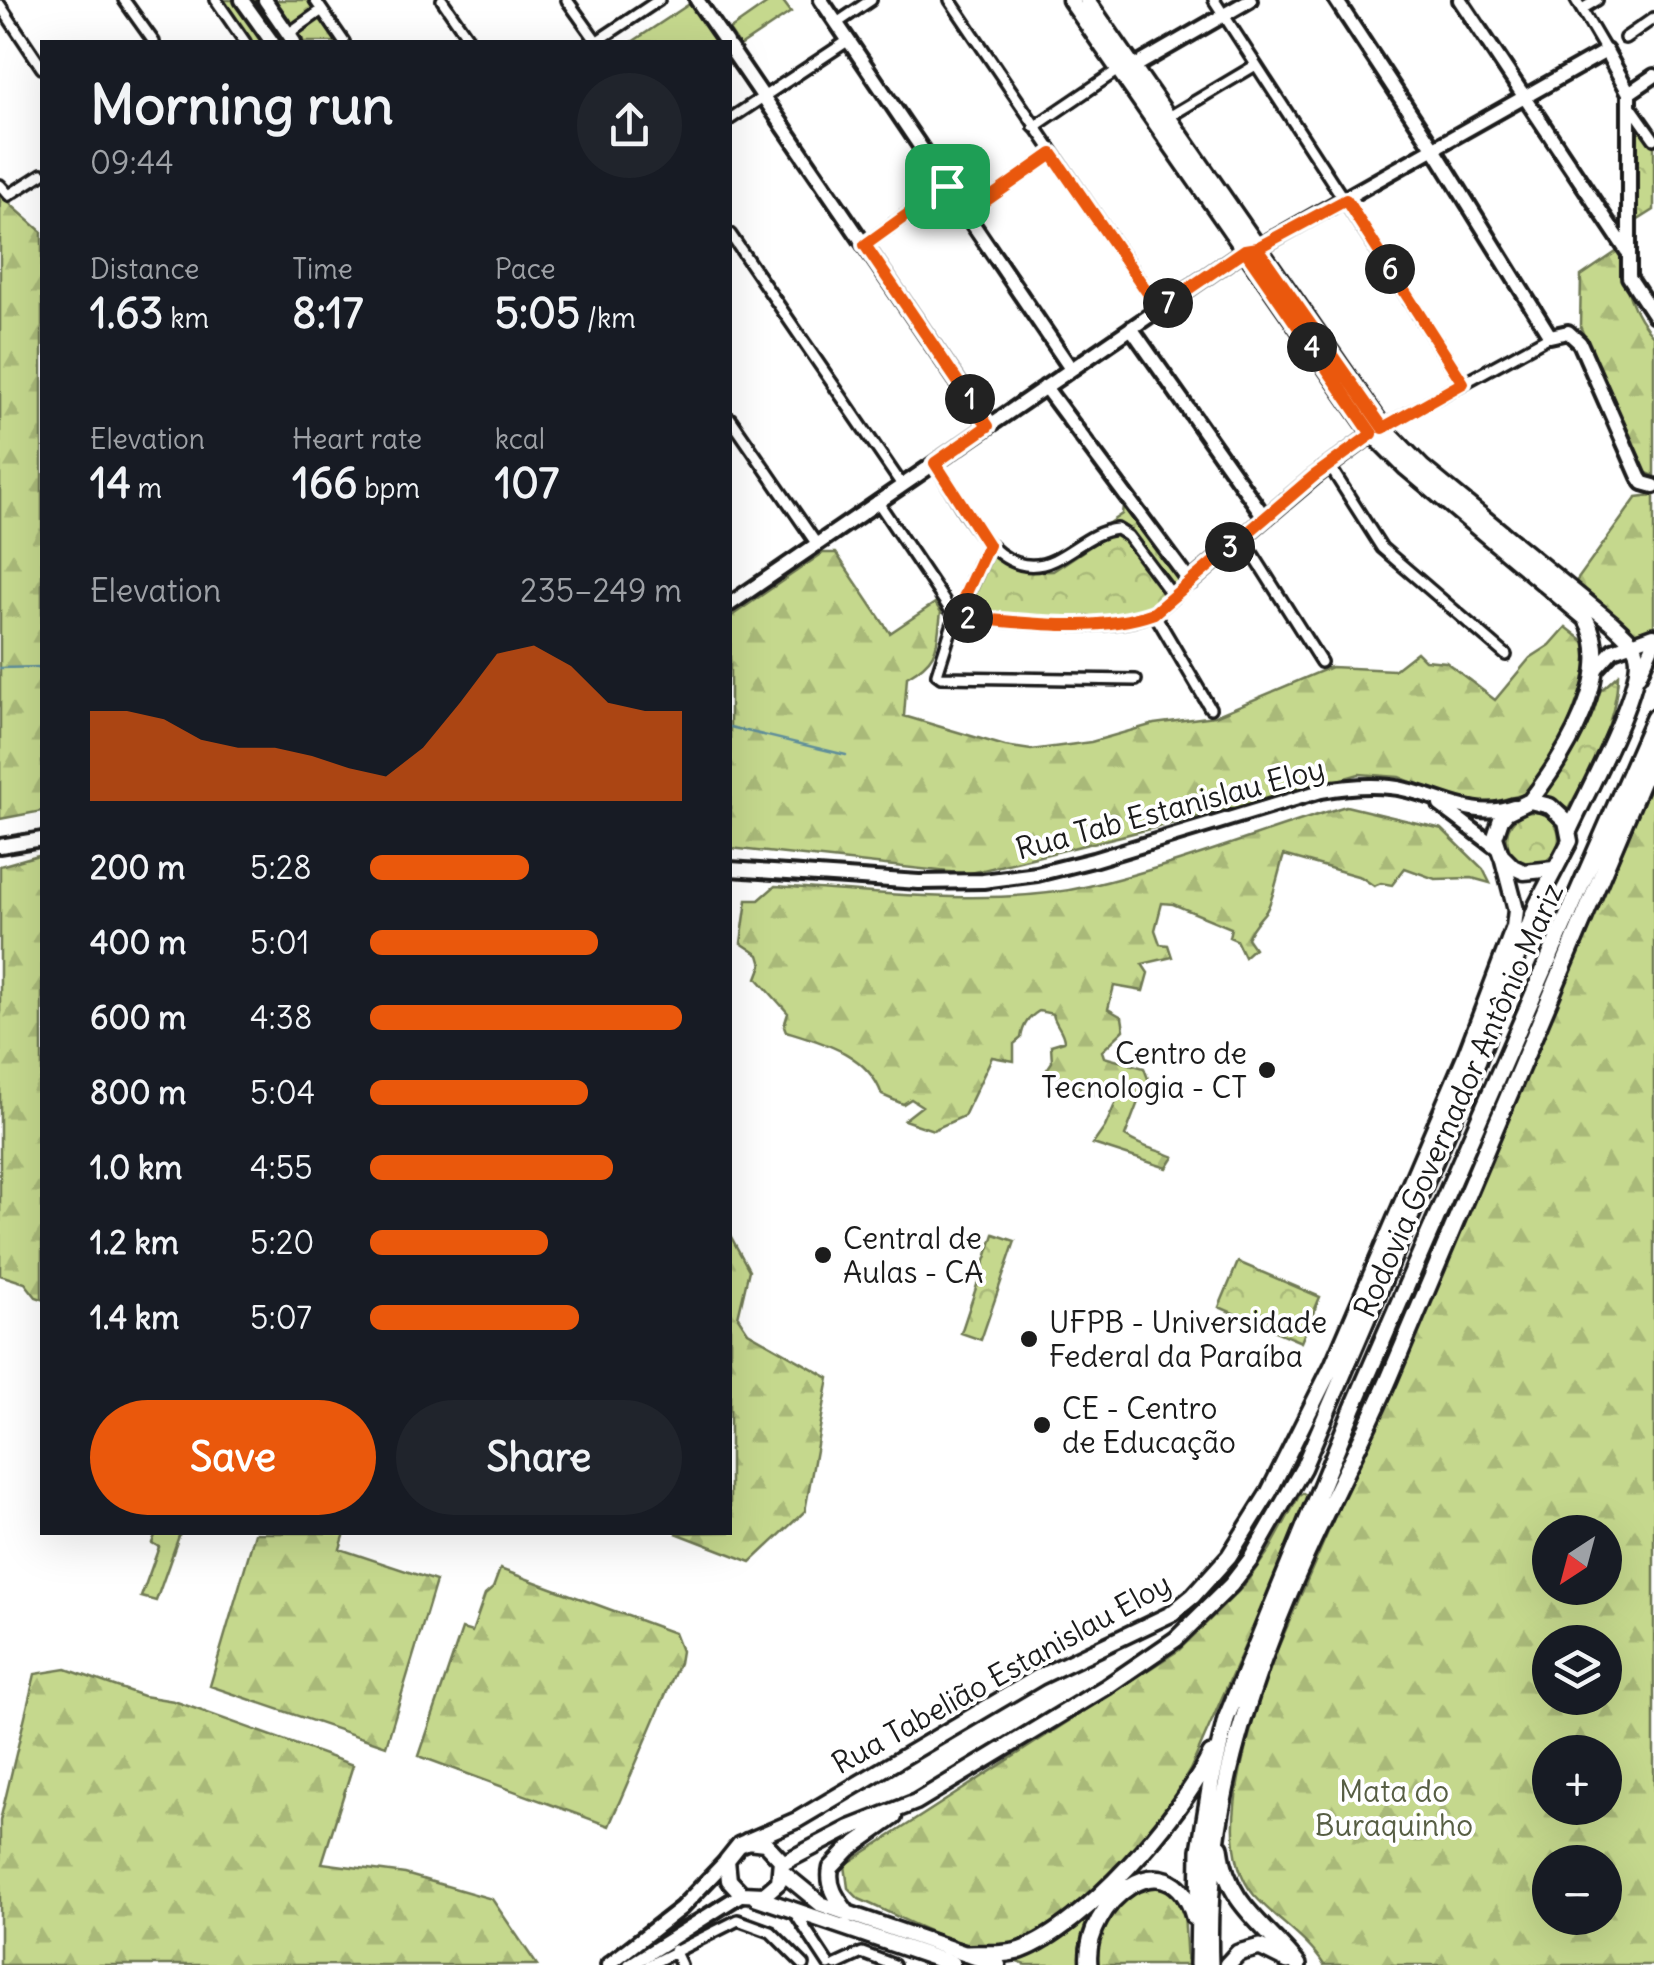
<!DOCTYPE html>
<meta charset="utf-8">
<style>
body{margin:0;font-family:Delius,sans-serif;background:#20242c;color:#f1f3f6;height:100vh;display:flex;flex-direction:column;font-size:38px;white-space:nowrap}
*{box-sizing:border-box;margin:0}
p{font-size:32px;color:#9ea1a6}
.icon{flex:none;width:55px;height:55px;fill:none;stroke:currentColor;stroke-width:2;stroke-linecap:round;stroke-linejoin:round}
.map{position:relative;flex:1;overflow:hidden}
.panel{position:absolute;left:40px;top:40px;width:692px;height:1495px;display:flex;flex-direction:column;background:#171b24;border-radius:0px;box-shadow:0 10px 40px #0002}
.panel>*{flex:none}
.needle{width:65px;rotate:216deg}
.controls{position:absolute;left:1532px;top:1515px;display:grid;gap:20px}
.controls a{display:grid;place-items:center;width:90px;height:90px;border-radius:50%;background:#171b24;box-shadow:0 10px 40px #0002;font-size:50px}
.pin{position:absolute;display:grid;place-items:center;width:85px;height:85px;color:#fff;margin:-42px;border-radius:20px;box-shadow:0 5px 15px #0006}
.km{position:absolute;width:50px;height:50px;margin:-25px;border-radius:50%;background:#222;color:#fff;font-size:28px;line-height:50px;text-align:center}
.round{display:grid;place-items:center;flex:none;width:105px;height:105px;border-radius:52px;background:#20242c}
.headline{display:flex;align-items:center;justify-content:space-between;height:170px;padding:0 50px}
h1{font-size:55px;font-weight:800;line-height:75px}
.figures{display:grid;grid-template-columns:repeat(3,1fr);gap:15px;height:170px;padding:10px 50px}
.figures div{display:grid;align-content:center}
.figures b{font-size:42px;font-weight:800}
.figures small{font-size:28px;font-weight:400}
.figures p{font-size:28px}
.chart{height:280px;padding:20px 50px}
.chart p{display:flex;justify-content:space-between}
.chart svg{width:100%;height:180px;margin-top:10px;fill:#ea580c;opacity:.7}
.cta{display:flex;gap:20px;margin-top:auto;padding:20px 50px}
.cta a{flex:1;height:115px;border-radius:60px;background:#ea580c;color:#fff;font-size:40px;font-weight:800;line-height:115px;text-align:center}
.cta a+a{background:#20242c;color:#f1f3f6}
ul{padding:0 50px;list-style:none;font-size:32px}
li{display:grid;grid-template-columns:160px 120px 1fr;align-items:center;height:75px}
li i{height:25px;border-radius:12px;background:#ea580c}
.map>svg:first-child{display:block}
.green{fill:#c5d88d;stroke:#707a54;stroke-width:2.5}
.forest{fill:url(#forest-firs);stroke:#707a54;stroke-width:2.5;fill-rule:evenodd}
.park{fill:url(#park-crowns);stroke:#707a54;stroke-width:2.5}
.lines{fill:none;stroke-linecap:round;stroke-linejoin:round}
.stream{stroke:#608f9a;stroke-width:2.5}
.street-casing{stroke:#1c1c1c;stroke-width:16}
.secondary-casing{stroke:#1c1c1c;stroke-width:20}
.primary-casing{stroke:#1c1c1c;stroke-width:21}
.highway-casing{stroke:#1c1c1c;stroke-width:22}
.street{stroke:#fff;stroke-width:9}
.secondary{stroke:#fff;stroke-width:12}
.primary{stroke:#fff;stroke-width:14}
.highway{stroke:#fff;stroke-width:15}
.route-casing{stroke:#fff;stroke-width:20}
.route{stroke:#ea580c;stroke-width:12}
.poi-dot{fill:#1c1c1c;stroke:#fff;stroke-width:4}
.labels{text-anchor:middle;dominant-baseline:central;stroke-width:8;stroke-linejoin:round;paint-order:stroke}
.street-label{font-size:30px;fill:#1c1c1c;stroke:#fff}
.poi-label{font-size:30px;fill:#1c1c1c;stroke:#fff;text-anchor:start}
.park-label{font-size:30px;fill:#575e44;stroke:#fff}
</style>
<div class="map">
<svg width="1654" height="1965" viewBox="0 0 1654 1965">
<defs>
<pattern id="forest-firs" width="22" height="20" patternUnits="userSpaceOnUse" patternTransform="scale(2.5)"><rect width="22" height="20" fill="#c5d88d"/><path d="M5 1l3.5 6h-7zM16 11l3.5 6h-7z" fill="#a9b979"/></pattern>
<pattern id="park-crowns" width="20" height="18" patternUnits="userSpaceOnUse" patternTransform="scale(2.5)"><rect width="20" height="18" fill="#c5d88d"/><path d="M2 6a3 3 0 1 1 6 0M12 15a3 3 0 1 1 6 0" fill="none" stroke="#a9b979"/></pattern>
</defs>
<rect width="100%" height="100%" fill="#fff"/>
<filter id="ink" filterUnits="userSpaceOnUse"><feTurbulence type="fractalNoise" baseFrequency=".01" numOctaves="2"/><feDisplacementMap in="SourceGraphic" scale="20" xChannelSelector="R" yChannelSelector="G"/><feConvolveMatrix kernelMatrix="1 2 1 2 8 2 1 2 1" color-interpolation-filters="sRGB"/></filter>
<g filter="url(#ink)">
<path class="green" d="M772,0h10l9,12 -51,34 -11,-16z
M691,3l27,39h-86z
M156,1533h24l-24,68 -15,-4 18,-50 -7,-4z
M1097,1902c-12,21 -20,38 -17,63h-54l-9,-3 -1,-4 29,-11z"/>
<path class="forest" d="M0,195l42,37v579l-42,8z
M1619,250c7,37 10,59 35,87v139l-12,-5 -62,-145 1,-50z
M1654,495v134l-21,9 -22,-26 -36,-29 62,-86z
M823,553h13l54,80 45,-30 6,9c-5,35 -1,46 -34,65l-3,39 101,30 26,4 60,-8 63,-18 61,-8 116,-49 63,3 23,-18 8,8 21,2 49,38 35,-42 20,-13 16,-18 19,15 2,18 -4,24 -22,61 -36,49 -35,9 -30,-1 -61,-25 -40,-3 -84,24 -308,76 -237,-26v-231z
M1654,778v1187h-330c-18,-28 -48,-45 -70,-70 -45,-53 -3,-163 13,-222zM1550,1532h55v56h-55zM1550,1642h55v56h-55zM1550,1752h55v56h-55zM1550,1862h55v56h-55z
M1346,806l96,23 41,40 7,14 -18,-5 -37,1 -30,-11 -13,17 -11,-2 -7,3 -13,-9 -77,-22c-5,14 -11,46 -18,56 -8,10 -14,15 -19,27l7,10 -10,9 -8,-17 -7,-3 2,-9 -58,-24 -11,-1 -7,27 5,14 8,1 4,12 -30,7 6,9 -5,18 -29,-5 -6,23 14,8 2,13 -22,21 2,6 40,11 9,24 -12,2 -16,42c21,14 30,12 49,21l-7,11 -74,-24 12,-17 18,-41 -12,-5 -6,14h-9l-50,-24 6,-9 -1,-17 13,-4c-1,-12 -9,-16 -11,-27l-14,-3c-11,7 -16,14 -18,27l-7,6v17l-22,-4 -28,59 -31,14 -29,-10 18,-14 -11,-7 -8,5 -21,-9c-14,-41 -60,-53 -96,-64l-2,-5 4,-13 -31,-35 5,-13 -3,-10 -18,-12 6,-43h12l16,-14c97,6 220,22 314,0 87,-20 171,-54 257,-80z
M42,854v445l-6,-2 -11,-14 -25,-8v-409z
M730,1235l19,35 -11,47 10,15 81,46 -24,133 -54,51 -75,-29 54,-1z
M1303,1493l6,4 -4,13 -115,260c-37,62 -100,147 -172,171 -9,3 -19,8 -29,7 -41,-3 -92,-33 -130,-49l-11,-11 -3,-23 334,-215 64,-63 27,-38 29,-53z
M255,1533h90l-5,16 96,32 -50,165 -176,-60z
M500,1569l174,64 7,18 -2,12 -70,163 -190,-70 43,-127 10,3 13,-37 8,-7z
M66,1669l77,27 31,5 179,64 -31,98 83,11 87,25 45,66h-537v-144l35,-147z
M1155,1882l19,8 10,21 3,54h-89l-1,-25 20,-41z"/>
<path class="park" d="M210,0h111l29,42h-111z
M1633,117l21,29v64l-19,12z
M1124,498l58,83 -3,5h-7l-43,-57 -6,-4 -20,2 19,-13z
M1120,533l47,62c-43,41 -132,22 -187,18l-11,-4 23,-52 34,15 27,-1 56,-37z
M1618,675c-2,50 -26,92 -50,134l-24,-15 28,-40 26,-61z
M1507 838a26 26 0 1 1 52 0a26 26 0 1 1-52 0Z
M994,1234l21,7 -34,99 -20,-7z
M1238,1262l82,35 -19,45 -82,-35z"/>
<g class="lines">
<path class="stream" d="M0,668l42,-1
M730,727l116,28"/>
<defs>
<path id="street" d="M124,0l30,42
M216,0l29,42
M315,0l29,42
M442,0l29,42
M567,0l30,42
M950,0l209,309
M1214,0l249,383
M1576,0l30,51
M0,5l42,63
M1582,9l15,-9
M837,23l34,-23
M288,34l34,-24
M1625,38l29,-20
M596,42l63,-42
M1630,105l24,34
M1167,118l89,-53
M730,119l119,-79
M1034,127l84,-57
M0,185l9,10 33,-21
M967,214l85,-60
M730,234l172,251
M865,245l82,-60
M730,418l86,125
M1383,427l167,-91
M935,463c25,39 61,125 119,97 21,-10 39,-29 63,-31l11,7 45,60
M1329,465l53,83 124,107
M877,501l78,116c48,3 160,20 200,-5 12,-8 24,-21 35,-30
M1242,537l79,125
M988,545l-33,72 -18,57 4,3 195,3
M1154,613l56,95
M795,1913l34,52
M674,1950l7,15
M649,1965l89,-45 33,12 33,33
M836,1965l26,-12 32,12"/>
<path id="secondary" d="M242,0l30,42
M265,0l29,42
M697,0l29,42
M821,0l250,369
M1336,0l98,149 116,187 18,-4 12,11 59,134 4,6 11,3
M1460,0l167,251
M730,48l258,378
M1132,68l118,-68
M1629,93v184l25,38
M1629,93l25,-17
M1131,328l134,190
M1045,387l145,195 124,-105 58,-43
M730,604l515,-354 12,-2 349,-197 23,42
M1594,671l19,-21 41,-15
M1639,676l15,-34
M1440,805l57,43
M0,846l42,-7
M730,869l189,13 64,-1 54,-7 56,-14 228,-69c28,-5 58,-8 86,-1 37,8 68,30 107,16
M608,1965l73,-57 46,-48
M630,1965l112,-71"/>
<path id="primary" d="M1070,0l302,434 34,34 180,151c31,55 -22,138 -56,182
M1087,0l296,427 39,40 190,156c9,8 22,19 25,30 9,31 -52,143 -67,176
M747,1841l18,2 16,17 -2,22 -15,13 -22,-1 -13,-14 -2,-20 12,-15 58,-25 242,-143 132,-63 22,-18 36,-40 40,-64 63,-126 133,-310 49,-129 2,-17 -13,-50
M781,1864l69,-36 66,-26 190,-115 70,-48 55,-54 20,-26 52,-91 175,-407 59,-157 33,-63 -4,-20 -16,-15 -20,-5 -23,11 -6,7 -6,18 6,18 12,12 11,5 30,-3
M782,1872l39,32 177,61
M755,1897l197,67
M849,1915c-11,-15 -22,-28 -18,-47l18,-19 45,-32"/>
<path id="highway" d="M1220,1847c6,57 45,77 78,118
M967,1954c17,-1 38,2 54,-4 63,-23 161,-135 190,-196
M943,1960l7,5
M1089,1965c-7,-61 81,-133 105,-48
M1198,1965l2,-115 11,-67 15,-64 128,-313 300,-688
M1210,1965c-6,-145 36,-277 95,-408 27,-60 58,-118 84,-178 88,-209 177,-418 265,-627
M1227,1965l11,-12 22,-6 28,14"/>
</defs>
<use href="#street" class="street-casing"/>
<use href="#secondary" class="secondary-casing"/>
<use href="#primary" class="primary-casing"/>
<use href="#highway" class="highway-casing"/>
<use href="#street" class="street"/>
<use href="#secondary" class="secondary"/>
<use href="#primary" class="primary"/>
<use href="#highway" class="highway"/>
</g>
</g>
<g class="lines" filter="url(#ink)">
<defs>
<path id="route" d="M947,186l-82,59 123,181 -53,37 53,82 -33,72c65,4 137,18 199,-4l160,-137 58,-42 -127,-184 12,-2 126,180 80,-45 -117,-183 -89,48 -12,2 -86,59 -107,-155 -85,60 -20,-28"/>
</defs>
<use href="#route" class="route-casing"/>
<use href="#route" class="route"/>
</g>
<g class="poi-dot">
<circle cx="1267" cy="1070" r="10"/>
<circle cx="823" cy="1255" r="10"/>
<circle cx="1029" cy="1339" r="10"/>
<circle cx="1042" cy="1425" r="10"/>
</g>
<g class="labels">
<g class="street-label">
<text transform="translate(1170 808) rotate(-15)">Rua Tab Estanislau Eloy</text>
<text transform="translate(1458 1100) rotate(-66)">Rodovia Governador Antônio Mariz</text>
<text transform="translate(1001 1673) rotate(-29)">Rua Tabelião Estanislau Eloy</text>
</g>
<g class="poi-label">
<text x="1247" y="1053" text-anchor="end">Centro de<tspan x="1247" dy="34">Tecnologia - CT</tspan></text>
<text x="843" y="1238">Central de<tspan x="843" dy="34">Aulas - CA</tspan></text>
<text x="1049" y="1322">UFPB - Universidade<tspan x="1049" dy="34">Federal da Paraíba</tspan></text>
<text x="1062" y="1408">CE - Centro<tspan x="1062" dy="34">de Educação</tspan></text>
</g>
<g class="park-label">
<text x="1394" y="1791">Mata do<tspan x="1394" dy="34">Buraquinho</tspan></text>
</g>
</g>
</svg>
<div class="controls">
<a><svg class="needle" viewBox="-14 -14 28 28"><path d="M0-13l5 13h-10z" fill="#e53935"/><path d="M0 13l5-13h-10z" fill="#9ea1a6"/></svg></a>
<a><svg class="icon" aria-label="layers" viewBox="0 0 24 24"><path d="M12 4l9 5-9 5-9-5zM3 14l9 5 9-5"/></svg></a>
<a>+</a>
<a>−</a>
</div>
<div class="pin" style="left:947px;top:186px;background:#1e9e55"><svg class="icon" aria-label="arrive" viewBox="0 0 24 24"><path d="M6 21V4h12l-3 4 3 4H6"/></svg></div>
<b class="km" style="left:970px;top:399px">1</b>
<b class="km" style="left:968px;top:618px">2</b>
<b class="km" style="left:1230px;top:547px">3</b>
<b class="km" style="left:1312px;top:347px">4</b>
<b class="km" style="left:1390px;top:269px">6</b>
<b class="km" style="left:1168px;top:303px">7</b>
<section class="panel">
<div class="headline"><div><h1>Morning run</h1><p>09:44</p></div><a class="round"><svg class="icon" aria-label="share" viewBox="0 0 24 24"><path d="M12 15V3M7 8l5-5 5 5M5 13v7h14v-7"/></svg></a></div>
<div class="figures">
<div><p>Distance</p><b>1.63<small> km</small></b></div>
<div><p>Time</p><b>8:17</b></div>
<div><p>Pace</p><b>5:05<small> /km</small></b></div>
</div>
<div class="figures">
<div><p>Elevation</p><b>14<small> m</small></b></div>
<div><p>Heart rate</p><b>166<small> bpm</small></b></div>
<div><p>kcal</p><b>107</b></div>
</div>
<div class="chart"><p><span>Elevation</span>235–249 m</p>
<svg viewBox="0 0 160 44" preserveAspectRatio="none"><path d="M0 44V22L10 22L20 24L30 29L40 31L50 31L60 33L70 36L80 38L90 31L100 20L110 8L120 6L130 11L140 20L150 22L160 22V44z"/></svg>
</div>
<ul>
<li><b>200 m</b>5:28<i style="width:51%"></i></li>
<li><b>400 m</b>5:01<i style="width:73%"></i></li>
<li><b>600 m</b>4:38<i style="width:100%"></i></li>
<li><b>800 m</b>5:04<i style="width:70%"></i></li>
<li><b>1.0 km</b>4:55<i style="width:78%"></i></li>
<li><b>1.2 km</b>5:20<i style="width:57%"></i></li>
<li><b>1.4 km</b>5:07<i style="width:67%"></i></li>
</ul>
<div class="cta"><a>Save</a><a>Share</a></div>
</section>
</div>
